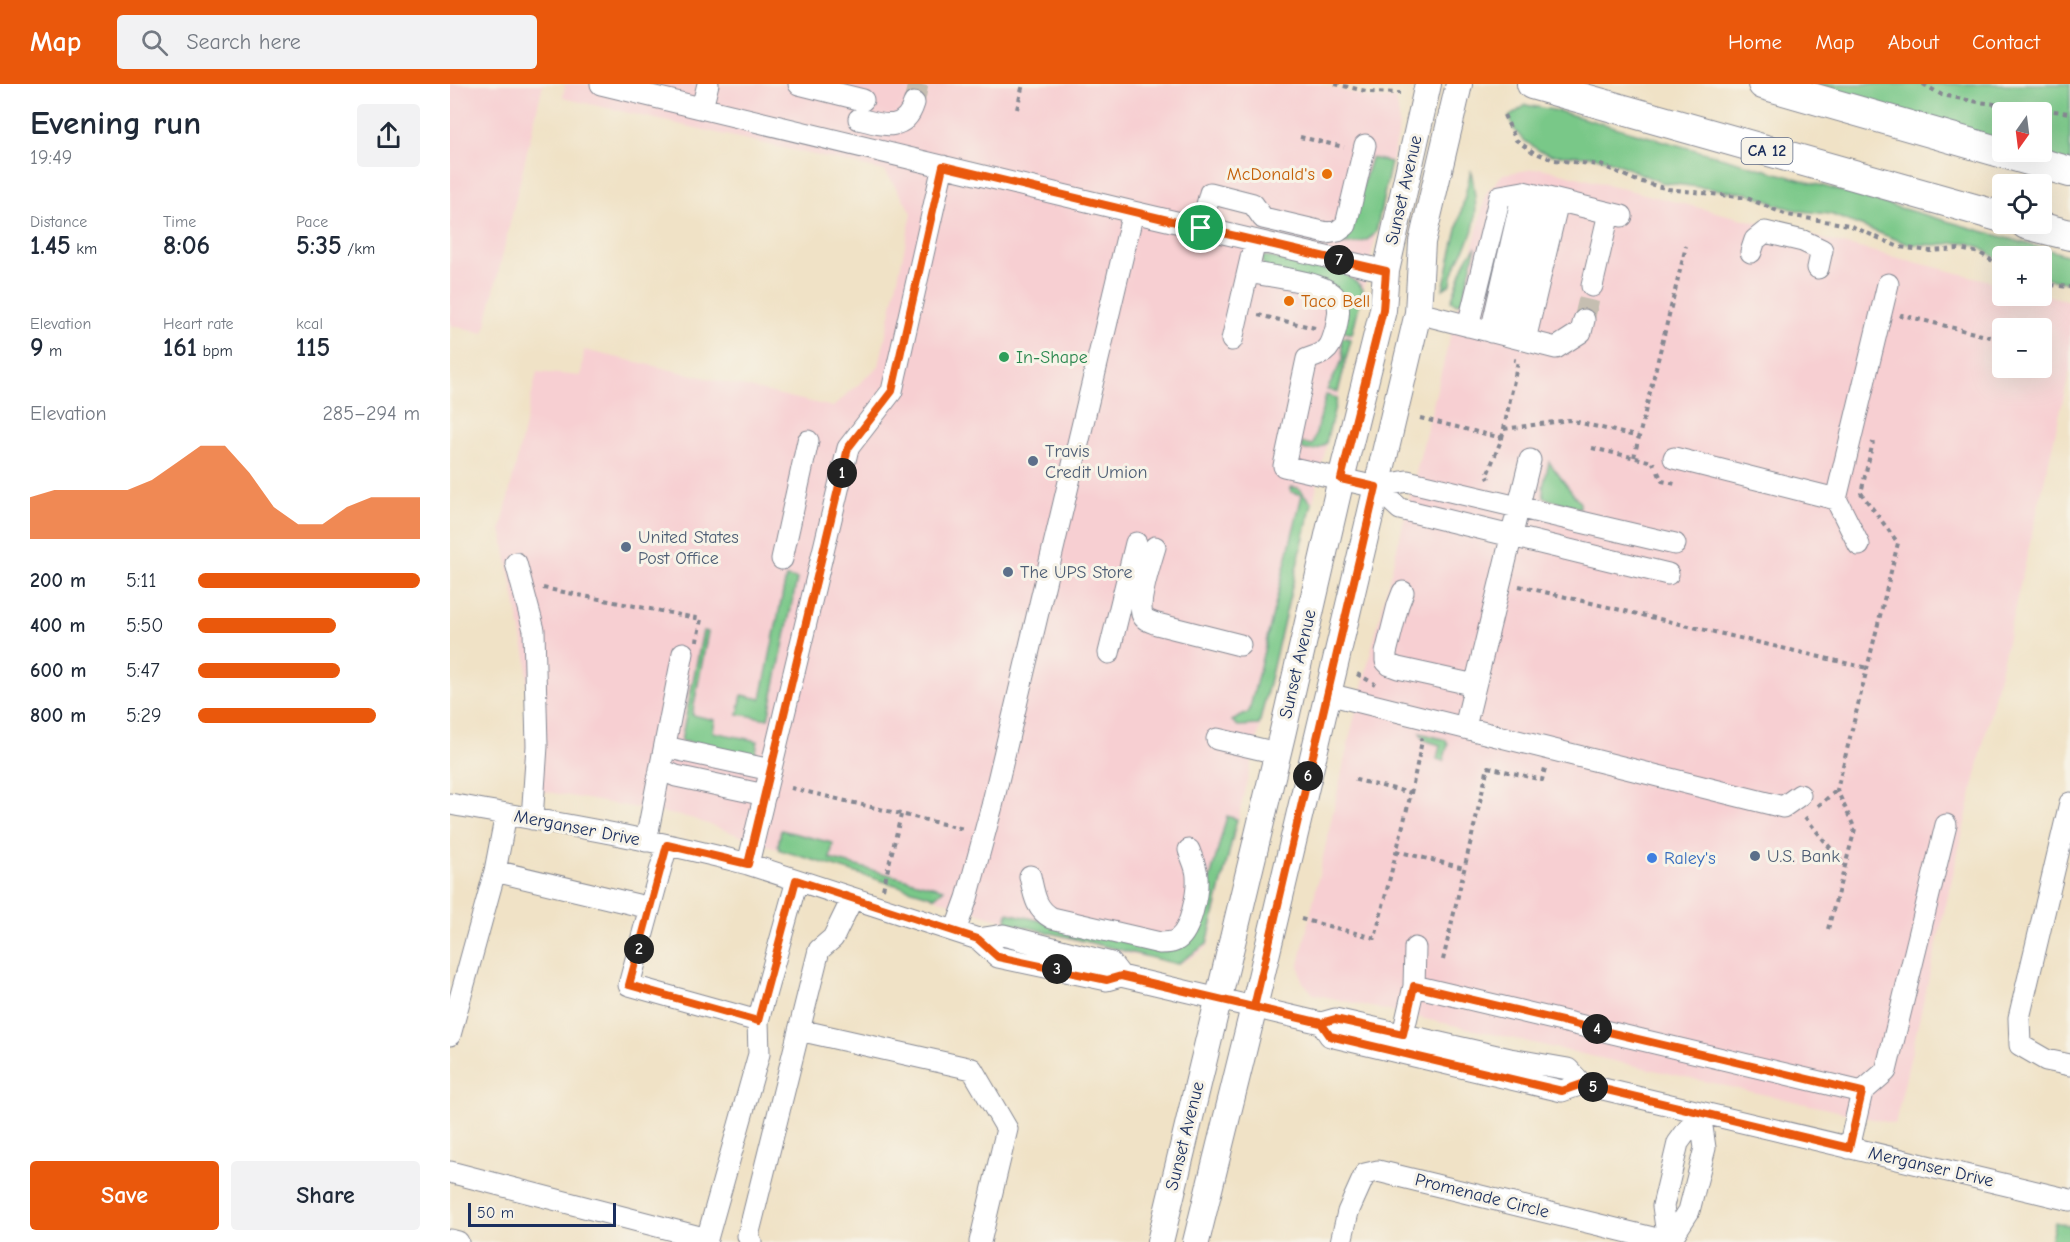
<!DOCTYPE html>
<meta charset="utf-8">
<style>
body{margin:0;font-family:"Comic Neue",sans-serif;background:#f2f2f3;color:#1f2937;height:100vh;display:flex;flex-direction:column;font-size:22px;white-space:nowrap}
*{box-sizing:border-box;margin:0}
p{font-size:20px;color:#747a83}
.icon{flex:none;width:33px;height:33px;fill:none;stroke:currentColor;stroke-width:2;stroke-linecap:round;stroke-linejoin:round}
.map{position:relative;flex:1;overflow:hidden}
.panel{display:flex;flex-direction:column;background:#fff;width:450px}
.panel>*{flex:none}
.needle{width:39px;rotate:194deg}
.buttons{position:absolute;left:1542px;top:18px;display:grid;gap:12px}
.buttons a{display:grid;place-items:center;width:60px;height:60px;border-radius:6px;background:#fff;box-shadow:0 6px 24px #0002;font-size:30px}
.scale{position:absolute;left:18px;bottom:15px;width:148px;box-sizing:border-box;padding-left:6px;border:3px solid #1b2f5e;border-top:0;font-size:16px;line-height:21px;white-space:nowrap;color:#1b2f5e;-webkit-text-stroke:4px #f7f3e8;paint-order:stroke}
.pin{position:absolute;display:grid;place-items:center;width:51px;height:51px;color:#fff;margin:-26px;border:3px solid #fff;border-radius:50%;box-shadow:0 2px 6px #0007}
.km{position:absolute;width:30px;height:30px;margin:-15px;border-radius:50%;background:#222;color:#fff;font-size:16px;line-height:30px;text-align:center}
.round{display:grid;place-items:center;flex:none;width:63px;height:63px;border-radius:6px;background:#f2f2f3}
.headline{display:flex;align-items:center;justify-content:space-between;height:102px;padding:0 30px}
h1{font-size:33px;font-weight:800;line-height:45px}
.stats{display:grid;grid-template-columns:repeat(3,1fr);gap:9px;height:102px;padding:6px 30px}
.stats div{display:grid;align-content:center}
.stats b{font-size:26px;font-weight:800}
.stats small{font-size:16px;font-weight:400}
.stats p{font-size:16px}
.chart{height:168px;padding:12px 30px}
.chart p{display:flex;justify-content:space-between}
.chart svg{width:100%;height:108px;margin-top:6px;fill:#ea580c;opacity:.7}
.primary-button{display:flex;gap:12px;margin-top:auto;padding:12px 30px}
.primary-button a{flex:1;height:69px;border-radius:6px;background:#ea580c;color:#fff;font-size:24px;font-weight:800;line-height:69px;text-align:center}
.primary-button a+a{background:#f2f2f3;color:#1f2937}
ul{padding:0 30px;list-style:none;font-size:20px}
li{display:grid;grid-template-columns:96px 72px 1fr;align-items:center;height:45px}
li i{height:15px;border-radius:8px;background:#ea580c}
header{display:flex;align-items:center;gap:36px;box-sizing:border-box;height:84px;padding:0 30px;background:#ea580c;color:#fff}
header strong{font-size:28px}
nav{display:flex;gap:33px;margin-inline-start:auto;font-size:21px}
.search{width:420px;height:54px;background:#f2f2f3;display:flex;align-items:center;gap:15px;box-sizing:border-box;padding:0 21px;border-radius:6px;color:#747a83;font-size:22px}
main{display:flex;flex:1;min-height:0}
.map>svg:first-child{display:block}
.built{fill:#f7cfd2;fill-rule:evenodd}
.green{fill:#79c888;stroke:#4a7c73;stroke-width:1.5;fill-rule:evenodd}
.lines{fill:none;stroke-linecap:round;stroke-linejoin:round}
.minor-tunnel{stroke:#c5beb1;stroke-width:21;stroke-dasharray:21 10;stroke-linecap:butt}
.minor-casing{stroke:#868892;stroke-width:23}
.major-casing{stroke:#868892;stroke-width:28}
.highway-casing{stroke:#868892;stroke-width:32}
.path{stroke:#868892;stroke-width:4;stroke-dasharray:4.5 4.5;stroke-linecap:butt}
.minor{stroke:#fff;stroke-width:21}
.major{stroke:#fff;stroke-width:26}
.highway{stroke:#fff;stroke-width:30}
.route-casing{stroke:#fff;stroke-width:12}
.route{stroke:#ea580c;stroke-width:8}
.food-dot{fill:#e8710a;stroke:#f7f3e8;stroke-width:2}
.leisure-dot{fill:#2e9e5b;stroke:#f7f3e8;stroke-width:2}
.service-dot{fill:#5c6f8a;stroke:#f7f3e8;stroke-width:2}
.shop-dot{fill:#3f7fe0;stroke:#f7f3e8;stroke-width:2}
.labels{text-anchor:middle;dominant-baseline:central;stroke-width:6;stroke-linejoin:round;paint-order:stroke}
.shield{fill:#f7f3e8;stroke:#5d6a87;stroke-width:1.5}
.shield-label{font-size:16px;font-weight:bold;fill:#1b2f5e}
.food-label{font-size:18px;fill:#c56008;stroke:#f7f3e8;text-anchor:end}
.street-label{font-size:18px;fill:#1b2f5e;stroke:#f7f3e8}
.leisure-label{font-size:18px;fill:#27864d;stroke:#f7f3e8;text-anchor:start}
.service-label{font-size:18px;fill:#4e5e75;stroke:#f7f3e8;text-anchor:start}
.shop-label{font-size:18px;fill:#366cbe;stroke:#f7f3e8;text-anchor:start}
</style>
<header>
<strong>Map</strong>
<div class="search"><svg class="icon" aria-label="search" viewBox="0 0 24 24"><circle cx="10" cy="10" r="6"/><path d="M15 15l6 6"/></svg>Search here</div>
<nav><a>Home</a><a>Map</a><a>About</a><a>Contact</a></nav>
</header>
<main>
<section class="panel">
<div class="headline"><div><h1>Evening run</h1><p>19:49</p></div><a class="round"><svg class="icon" aria-label="share" viewBox="0 0 24 24"><path d="M12 15V3M7 8l5-5 5 5M5 13v7h14v-7"/></svg></a></div>
<div class="stats">
<div><p>Distance</p><b>1.45<small> km</small></b></div>
<div><p>Time</p><b>8:06</b></div>
<div><p>Pace</p><b>5:35<small> /km</small></b></div>
</div>
<div class="stats">
<div><p>Elevation</p><b>9<small> m</small></b></div>
<div><p>Heart rate</p><b>161<small> bpm</small></b></div>
<div><p>kcal</p><b>115</b></div>
</div>
<div class="chart"><p><span>Elevation</span>285–294 m</p>
<svg viewBox="0 0 160 44" preserveAspectRatio="none"><path d="M0 44V27L10 24L20 24L30 24L40 24L50 20L60 13L70 6L80 6L90 17L100 31L110 38L120 38L130 31L140 27L150 27L160 27V44z"/></svg>
</div>
<ul>
<li><b>200 m</b>5:11<i style="width:100%"></i></li>
<li><b>400 m</b>5:50<i style="width:62%"></i></li>
<li><b>600 m</b>5:47<i style="width:64%"></i></li>
<li><b>800 m</b>5:29<i style="width:80%"></i></li>
</ul>
<div class="primary-button"><a>Save</a><a>Share</a></div>
</section>
<div class="map">
<svg width="1620" height="1158" viewBox="0 0 1620 1158">
<rect width="100%" height="100%" fill="#f7f3e8"/>
<filter id="ink" filterUnits="userSpaceOnUse"><feTurbulence type="fractalNoise" baseFrequency=".0167" numOctaves="2"/><feDisplacementMap in="SourceGraphic" scale="12" xChannelSelector="R" yChannelSelector="G"/><feConvolveMatrix kernelMatrix="1 2 1 2 8 2 1 2 1" color-interpolation-filters="sRGB"/></filter>
<filter id="wash" filterUnits="userSpaceOnUse"><feTurbulence type="fractalNoise" baseFrequency=".008" numOctaves="4" result="noise"/><feDisplacementMap in="SourceGraphic" scale="24" xChannelSelector="R" yChannelSelector="G"/><feGaussianBlur stdDeviation="1.35" result="paint"/><feColorMatrix in="noise" values="0 0 0 0 0 0 0 0 0 0 0 0 0 0 0 0 0 1.4 0 .05"/><feComposite in="paint" operator="in"/></filter>
<g filter="url(#wash)">
<rect width="100%" height="100%" fill="#f0e2c6"/>
<path class="built" d="M0,0h93l-59,249 -34,-8z
M115,0h754l51,14 26,1 3,17 -1,19 -21,97 -167,706 -2,8 -9,7 -19,11 -48,-9 -114,-29 -83,-28 -160,-50 -84,-30 -165,-30 1,-126 -26,-133 36,-157 44,4 3,-26 249,57 46,-41 33,-153 -27,-42 -322,-73z
M1091,84l461,116v12l40,-2 28,7v69l-175,754 -582,-130 -11,-13 -3,-16 52,-234 135,-537 17,-20zM1552,244h40v40h-40z"/>
<path class="green" d="M1313,0h307v88zM1552,28h40v40h-40z
M1076,21l32,6 512,145v27l-28,-5v-22h-40v6l-24,-16 -13,-4 -30,3 -27,-1 -78,-30 -30,-3 -22,-6 -26,-11 -92,-12 -49,-21 -18,-5 -41,-1 -12,-4 -15,-10 -10,-10 -6,-14z
M921,74l20,4 -15,70c-10,13 -25,13 -40,11l12,-9z
M1021,86c4,24 9,47 -2,70 -7,15 -17,27 -18,44l-8,5z
M1026,163l-14,54 -5,3 -6,-3c8,-19 10,-38 25,-54z
M815,172l79,18 15,10 4,6 -11,44 -11,-3 4,-18 -81,-46 -3,-9z
M891,253l10,2 -13,53 -11,-2 16,-31z
M876,311l11,3 -11,45c-6,7 -15,9 -24,6v-6l11,2z
M1099,378l31,41v5l-36,-10 -1,-11z
M841,403l7,1 14,15 -53,222 -21,1 -6,-5 17,-9 53,-217 -11,-3z
M336,493l11,2 -29,140 -30,-5 4,-19 19,4z
M253,547l5,1 -16,83 23,5 -2,12 45,9 -3,15 -74,-15z
M970,649l26,7 2,5 -5,16 -6,-2 3,-14 -16,-5z
M777,732l10,3 -30,125 -30,20 -171,-42 2,-9 158,38 31,-24z
M331,746l52,13 -3,16 114,30 -9,8 -155,-47 -2,-4z
M1605,1138l15,4v16h-20z"/>
</g>
<g filter="url(#ink)">
<g class="lines">
<path class="minor-tunnel" d="M464,19l4,-19
M1134,236l8,-34"/>
<defs>
<path id="minor" d="M151,0l532,128 253,59
M349,0l64,16
M252,24l6,-24
M409,35c23,6 46,14 55,-16
M751,144l9,-35 43,11 10,14 64,15 11,-2 8,-6 19,-80
M1301,168l4,-12 10,-8 38,9 19,9 -4,18
M798,188c19,4 77,9 87,25 6,10 3,20 1,31 -5,20 -8,25 -29,31l-23,107 92,21 31,-6 268,63
M1142,202l17,-73
M968,229l138,35 25,-16 3,-12
M1018,242l32,-130 23,-4 99,24
M1041,248l32,-140
M1056,251l33,-139
M782,256l23,-99
M1075,256l33,-139
M1224,374l162,41 23,46
M926,403l24,22 268,65
M1386,415l52,-215
M705,463c-4,13 -17,55 -13,67 2,6 9,8 15,10l83,21
M332,475l26,-118
M66,479l18,67 3,116 -5,73
M953,508l-5,13 -12,48v8l4,4 8,3 77,17
M659,569l27,-110
M878,610l455,113 17,-12
M1015,643l65,-267
M767,655l60,14
M215,663l106,23
M210,685l16,7 89,19
M1620,719l-51,215 1,27 26,15 24,5
M0,720c100,18 200,34 298,60l230,75 20,18 109,23 14,-4 200,47 14,-4 175,40 58,10 14,15
M196,757l37,-188
M217,761l-38,140 129,36 39,-141
M298,780l100,-416 44,-57 51,-225
M45,787l11,-57
M580,792c4,17 5,33 22,42l108,25c7,0 13,0 18,-4 13,-9 20,-47 19,-62 0,-9 -5,-18 -8,-27
M505,847l12,-33 25,-92 141,-594
M528,855l25,-4 108,28 10,13
M964,902l448,106
M871,939l9,13 232,55 20,-7 488,116
M349,946l173,39 35,60 -27,113
M953,950l11,-48 1,-38
M0,951l45,-164 155,37
M1399,1064l13,-56 24,-21 60,-246
M0,1088l257,67 52,-185 -1,-33
M0,1156l8,2
M301,1158l-3,-6 71,-286 14,-12 19,-39
M891,1158l7,-30 17,-38 13,-3 291,71
M1218,1158l-5,-36 15,-63 22,-30
M1219,1158l20,-31 16,-63 -5,-35"/>
<path id="major" d="M710,1158l122,-507 59,-256 42,-169 3,-39 42,-187
M746,1158l58,-235 164,-694 4,-71 37,-158"/>
<path id="highway" d="M1082,0l470,133
M1313,0l307,88
M1576,140l44,11"/>
</defs>
<use href="#minor" class="minor-casing"/>
<use href="#major" class="major-casing"/>
<use href="#highway" class="highway-casing"/>
<path class="path" d="M885,0l35,8 30,1
M1473,0l19,11 36,7 92,11
M567,25l6,-25
M1054,31l12,25 17,12 21,8 47,5 34,15 33,9 79,9 40,17 62,10 50,22 31,4 29,-2 21,4 22,14
M850,53l44,10
M1592,200l28,3
M808,231l57,13
M1451,234l1,-3 100,25
M970,334l82,20 -15,37 2,4
M1054,345l65,-9 70,17
M1052,354l16,-77 -4,-1
M1142,364l61,14 1,3
M1184,373l52,-211
M1208,388l4,9 13,3
M1069,502l348,82
M93,504l158,31 -4,22
M907,590l18,10
M341,704l173,41
M961,709l11,-52 -2,-3
M1368,722l19,-16
M1355,733l40,49
M946,767l68,17
M433,805l18,-74
M851,835l74,19 36,-145 -59,-14
M1378,845l27,-100 -18,-39 61,-247 -37,-50 12,-51
M993,876l45,-193 54,13 3,-12"/>
<use href="#minor" class="minor"/>
<use href="#major" class="major"/>
<use href="#highway" class="highway"/>
</g>
</g>
<g class="lines" filter="url(#ink)">
<defs>
<path id="route" d="M751,144l-258,-62 -51,225 -44,57 -100,416 -81,-19 -38,140 129,36 38,-141 182,59 20,18 109,23 14,-4 200,47 14,-4 68,15 11,-48 448,106 -13,56 -267,-64 -20,7 -232,-55 -9,-13 -67,-16 122,-520 -35,-8 42,-169 3,-39 -185,-43"/>
</defs>
<use href="#route" class="route-casing"/>
<use href="#route" class="route"/>
</g>
<g class="food-dot">
<circle cx="877" cy="90" r="6"/>
<circle cx="839" cy="217" r="6"/>
</g>
<circle class="leisure-dot" cx="554" cy="273" r="6"/>
<g class="service-dot">
<circle cx="583" cy="377" r="6"/>
<circle cx="176" cy="463" r="6"/>
<circle cx="558" cy="488" r="6"/>
<circle cx="1305" cy="772" r="6"/>
</g>
<circle class="shop-dot" cx="1202" cy="774" r="6"/>
<g class="labels">
<rect class="shield" x="1291.5" y="54" width="51" height="26" rx="4.5"/>
<g class="shield-label">
<text x="1317" y="67">CA 12</text>
</g>
<g class="food-label">
<text x="865" y="90">McDonald's</text>
<text x="851" y="217" text-anchor="start">Taco Bell</text>
</g>
<g class="street-label">
<text transform="translate(954 106) rotate(-77)">Sunset Avenue</text>
<text transform="translate(848 580) rotate(-77)">Sunset Avenue</text>
<text transform="translate(127 744) rotate(11)">Merganser Drive</text>
<text transform="translate(735 1052) rotate(-76)">Sunset Avenue</text>
<text transform="translate(1481 1083) rotate(13)">Merganser Drive</text>
<text transform="translate(1032 1112) rotate(14)">Promenade Circle</text>
</g>
<g class="leisure-label">
<text x="566" y="273">In-Shape</text>
</g>
<g class="service-label">
<text x="595" y="367">Travis<tspan x="595" dy="21">Credit Umion</tspan></text>
<text x="188" y="453">United States<tspan x="188" dy="21">Post Office</tspan></text>
<text x="570" y="488">The UPS Store</text>
<text x="1317" y="772">U.S. Bank</text>
</g>
<g class="shop-label">
<text x="1214" y="774">Raley's</text>
</g>
</g>
</svg>
<div class="buttons">
<a><svg class="needle" viewBox="-14 -14 28 28"><path d="M0-13l5 13h-10z" fill="#e53935"/><path d="M0 13l5-13h-10z" fill="#747a83"/></svg></a>
<a><svg class="icon" aria-label="locate" viewBox="0 0 24 24"><circle cx="12" cy="12" r="6"/><path d="M12 2v4M12 18v4M2 12h4M18 12h4"/></svg></a>
<a>+</a>
<a>−</a>
</div>
<div class="scale">50 m</div>
<div class="pin" style="left:751px;top:144px;background:#1e9e55"><svg class="icon" aria-label="arrive" viewBox="0 0 24 24"><path d="M6 21V4h12l-3 4 3 4H6"/></svg></div>
<b class="km" style="left:392px;top:389px">1</b>
<b class="km" style="left:189px;top:865px">2</b>
<b class="km" style="left:607px;top:885px">3</b>
<b class="km" style="left:1147px;top:945px">4</b>
<b class="km" style="left:1143px;top:1003px">5</b>
<b class="km" style="left:858px;top:692px">6</b>
<b class="km" style="left:889px;top:176px">7</b>
</div>
</main>
